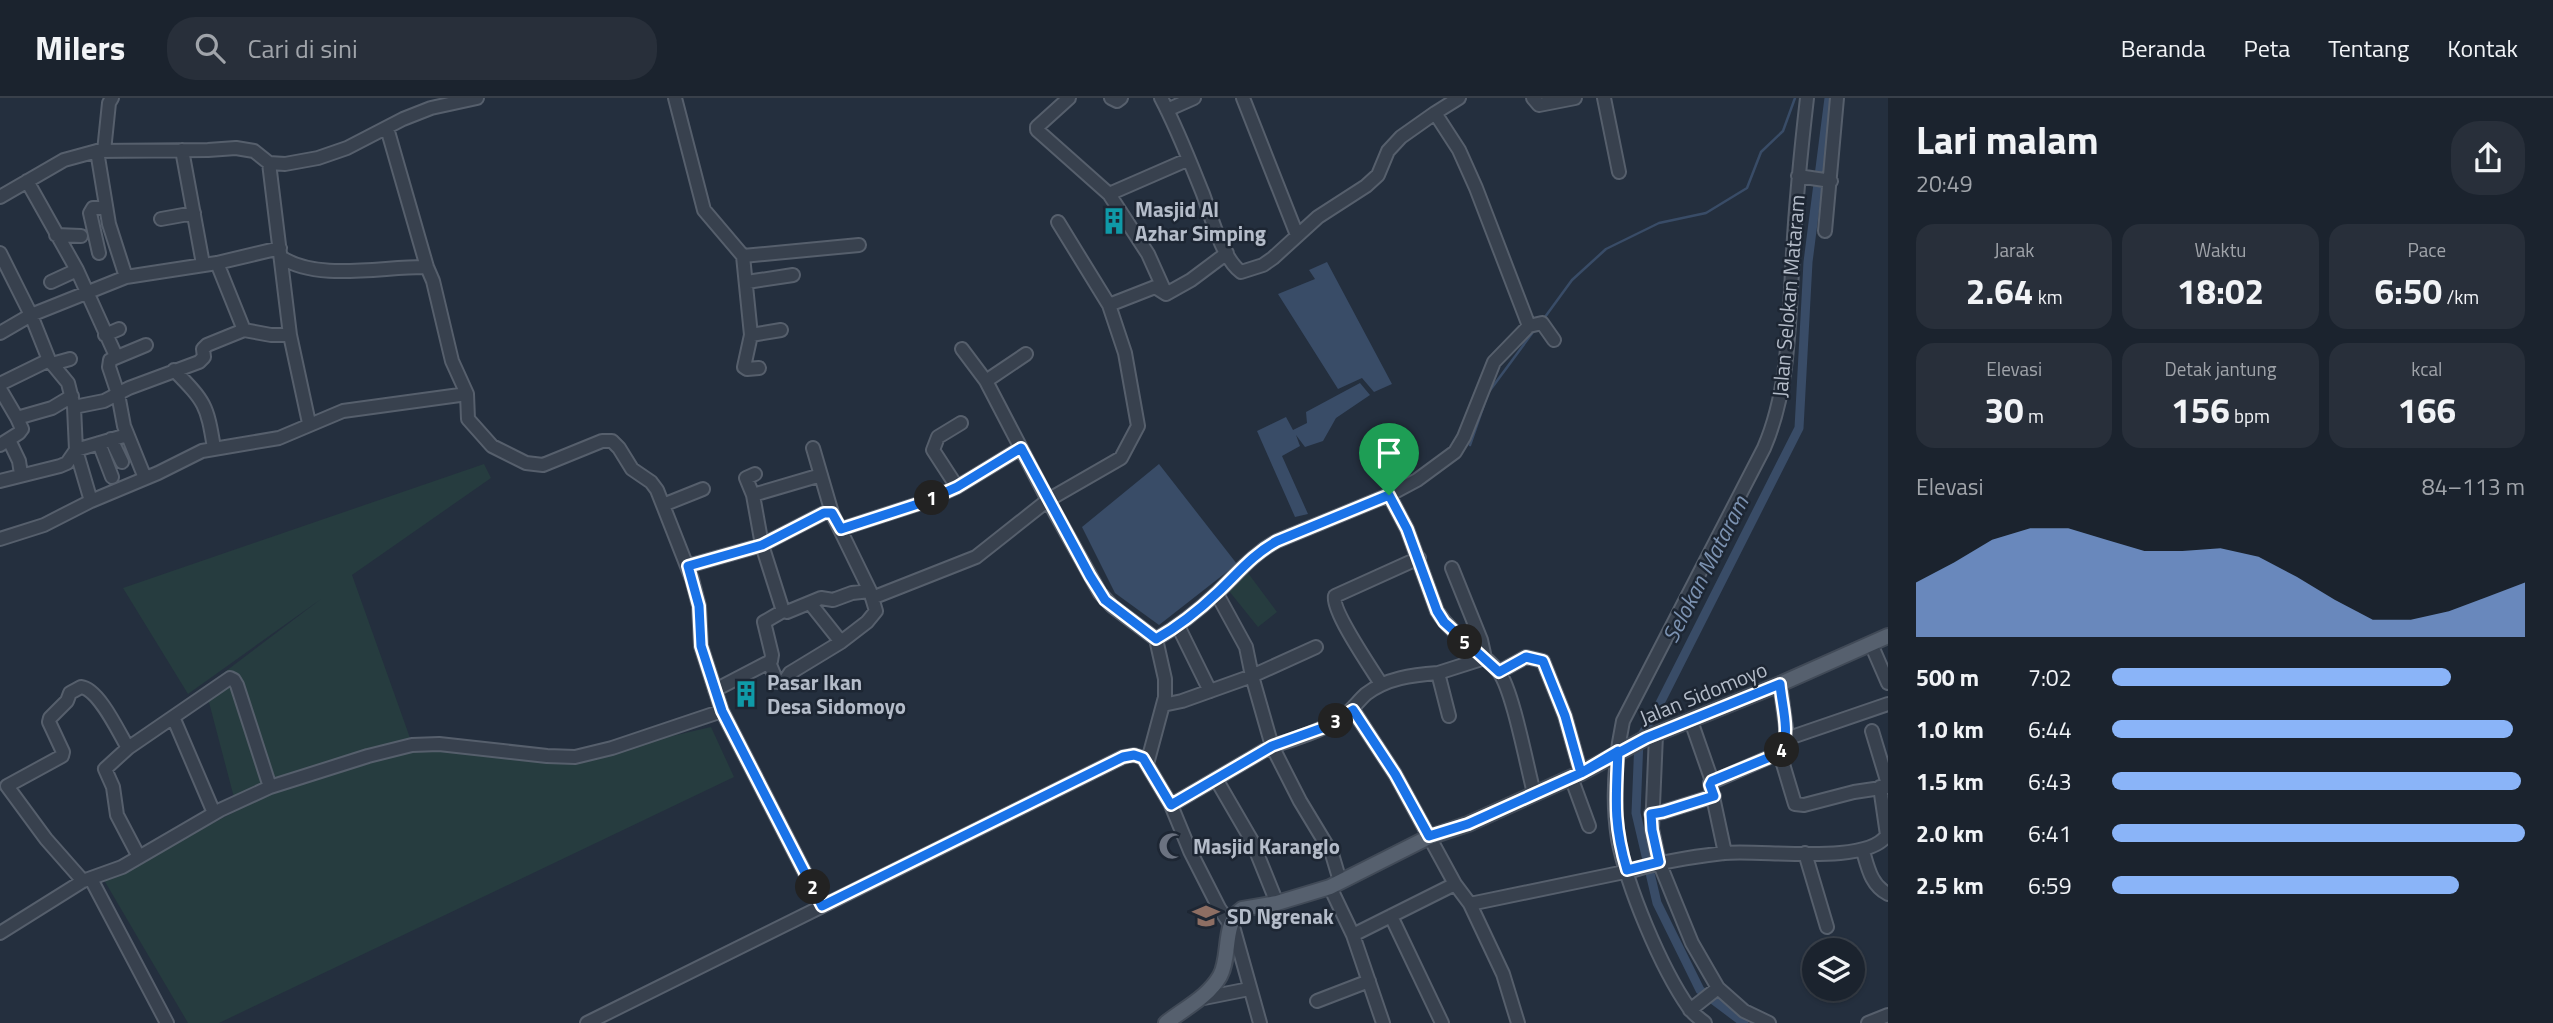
<!DOCTYPE html>
<html lang="id">
<meta charset="utf-8">
<style>
body{margin:0;font-family:"Titillium Web",sans-serif;background:#282f3a;color:#f1f3f6;height:100vh;display:flex;flex-direction:column;font-size:26px;white-space:nowrap}
*{box-sizing:border-box;margin:0}
p{font-size:23px;color:#a0a4aa}
.icon{flex:none;width:38px;height:38px;fill:none;stroke:currentColor;stroke-width:2;stroke-linecap:round;stroke-linejoin:round}
.map{position:relative;flex:1;overflow:hidden}
.panel{display:flex;flex-direction:column;background:#1b232e;width:665px}
.panel>*{flex:none}
.fabs{position:absolute;left:1802px;top:840px;display:grid;gap:14px}
.fabs a{display:grid;place-items:center;width:63px;height:63px;border-radius:50%;background:#1b232e;box-shadow:0 2px 5px #0004,0 0 0 2px #39404a;font-size:35px}
.pin{position:absolute;display:grid;place-items:center;width:60px;height:60px;color:#fff;margin:-72px -30px;border-radius:50% 50% 50% 0;rotate:-45deg;box-shadow:0 0 7px #0007}
.pin .icon{rotate:45deg}
.km{position:absolute;width:35px;height:35px;margin:-18px;border-radius:50%;background:#222;color:#fff;font-size:19px;line-height:35px;text-align:center}
.round{display:grid;place-items:center;flex:none;width:74px;height:74px;border-radius:28px;background:#282f3a}
.summary{display:flex;align-items:center;justify-content:space-between;height:119px;padding:0 28px}
h1{font-size:38px;font-weight:700;line-height:52px}
.stats{display:grid;grid-template-columns:repeat(3,1fr);gap:10px;height:119px;padding:7px 28px}
.stats div{display:grid;align-content:center;border-radius:18px;background:#282f3a;text-align:center}
.stats b{font-size:35px;font-weight:700}
.stats small{font-size:19px;font-weight:400}
.stats p{font-size:19px}
.chart{height:196px;padding:14px 28px}
.chart p{display:flex;justify-content:space-between}
.chart svg{width:100%;height:126px;margin-top:7px;fill:#8ab4f8;opacity:.7}
ul{padding:0 28px;list-style:none;font-size:23px}
li{display:grid;grid-template-columns:112px 84px 1fr;align-items:center;height:52px}
li i{height:18px;border-radius:9px;background:#8ab4f8}
header{display:flex;align-items:center;gap:42px;box-sizing:border-box;height:98px;padding:0 35px;background:#1b232e;border-bottom:2px solid #39404a}
header strong{font-size:33px}
nav{display:flex;gap:38px;margin-inline-start:auto;font-size:24px}
.search{width:490px;height:63px;background:#282f3a;display:flex;align-items:center;gap:18px;box-sizing:border-box;padding:0 24px;border-radius:28px;color:#a0a4aa;font-size:26px}
main{display:flex;flex:1;min-height:0}
.map>svg:first-child{display:block}
.green{fill:#263c3f}
.water{fill:#394c67}
.lines{fill:none;stroke-linecap:round;stroke-linejoin:round}
.stream{stroke:#394c67;stroke-width:2.5}
.canal{stroke:#394c67;stroke-width:9}
.minor-casing{stroke:#565f6c;stroke-width:16}
.major-casing{stroke:#414a57;stroke-width:18}
.minor{stroke:#38414e;stroke-width:12}
.major{stroke:#56606e;stroke-width:14}
.route-casing{stroke:#fff;stroke-width:14}
.route{stroke:#1a73e8;stroke-width:9}
.labels{text-anchor:middle;dominant-baseline:central;stroke-width:5;stroke-linejoin:round;paint-order:stroke}
.poi-label{font-size:21px;font-weight:bold;fill:#b4bcc9;stroke:#1d2633;text-anchor:start}
.street-label{font-size:21px;fill:#b4bcc9;stroke:#1d2633}
.water-label{font-size:23px;font-style:italic;fill:#7c92b1;stroke:#1d2633}
</style>
<header>
<strong>Milers</strong>
<div class="search"><svg class="icon" aria-label="search" viewBox="0 0 24 24"><circle cx="10" cy="10" r="6"/><path d="M15 15l6 6"/></svg>Cari di sini</div>
<nav><a>Beranda</a><a>Peta</a><a>Tentang</a><a>Kontak</a></nav>
</header>
<main>
<div class="map">
<svg width="1888" height="925" viewBox="0 0 1888 925">
<rect width="100%" height="100%" fill="#242f3e"/>
<path class="green" d="M484,366l7,14 -139,97 63,177 21,-5 124,15 151,-35 23,50 -515,246h-31l-84,-143 136,-71h-3l-32,-122 116,-88 -133,95 -65,-106z
M1248,475l29,39 -19,15 -29,-36z"/>
<path class="water" d="M1327,164l65,122 -18,8 -12,-14 -24,11 -60,-95 37,-15 -6,-9z
M1360,285l10,12 -34,23 -13,23 -18,6 -9,-12 4,11 -18,10 26,58 -13,3 -38,-86 29,-14 7,13 14,-7 -1,-11z
M1159,366l78,100 -78,61 -44,-32 -33,-66z"/>
<g class="lines">
<path class="stream" d="M1545,219l27,-37 34,-31 53,-26 47,-10 41,-25 14,-36 22,-21 12,-33
M1488,295l48,-65
M1470,347l16,-46"/>
<path class="canal" d="M1744,925l-44,-33 -43,-87 -21,-90 3,-73 19,-33 141,-279 9,-166 21,-164"/>
<defs>
<path id="minor" d="M675,0l29,112 39,46 8,79 -7,32 3,2 12,-1
M1069,0l-32,29v3l72,64 39,60 18,40
M1111,0l6,3 4,-3
M1161,0c16,30 29,64 42,96 8,22 19,64 38,78l22,-7 10,-7 45,-41 48,-31 12,-11 10,-24 13,-14 34,-24
M1243,0l54,137
M1533,0l6,7 36,-7
M1604,0l15,74
M1167,12l27,-12
M387,30l40,139 6,14 19,80 15,33 1,25 24,27 34,17 17,2 59,-24h10l7,7 13,21 19,13 6,8 35,89 7,27 2,40 21,65 100,195
M182,52l21,114
M97,53l12,73 17,53
M104,53l5,-48 3,-5
M269,65l21,172
M1798,78l33,5
M27,83l50,89 39,86
M1109,96l78,-34
M0,99l64,-37 33,-9 111,-1 28,-2 18,3 15,12 16,1 33,-6 29,-10 56,-29 28,-11 46,-10
M161,121l33,-6
M1058,124l51,83
M1825,133l12,-133
M56,137l25,1
M0,155l31,62 95,-38 91,-14 63,-15
M99,155l-9,-40 3,-5h13
M743,158l116,-11
M281,159c36,25 103,9 146,10
M217,165l27,67 27,5h19l19,88
M51,184l26,-12
M747,184l46,-7
M1166,196l25,-14 36,-27
M1529,228l13,-3 12,17
M0,235l31,-18 18,45 19,23 6,24 2,43 15,51
M105,237l14,-6
M751,237l30,-5
M962,251l24,32 62,119 52,93 12,13 44,33 9,40v18l-18,67
M52,266l18,-5
M174,272c31,32 33,34 40,78
M986,283l40,-27
M0,286l49,-24
M0,291l17,29 35,-10 20,-12
M74,309l30,-6 25,-13 70,-26 5,-5 -1,-8 4,-4 37,-15
M111,341l11,23
M9,342l10,21 2,13
M99,345l13,34
M0,347l19,-12 3,-4 -5,-11
M755,376l-9,4 7,17 9,50 21,66 4,1 34,-14 12,2 19,-7 18,-2
M145,380l-21,-52 -6,-32 -9,-27 1,-7 36,-15
M0,383l60,-15 7,-3 9,-13 51,-15
M957,389l-24,-37 5,-13 23,-14
M753,397l68,-20
M1389,397l18,34 30,82c16,26 43,38 62,61 14,19 28,95 35,121
M663,407l40,-16
M841,431l80,-26 36,-16 64,-39
M0,441l44,-14 47,-24 67,-28 44,-22 77,-13 64,-27 124,-17
M688,468l74,-21 62,-32h8
M1217,496l29,53 6,29 64,-29
M872,500l104,-41 72,-57 73,-42 17,-32 -13,-73 -16,-48 46,-18 11,7
M810,505l31,39
M1178,528l32,65
M1156,541c23,-13 43,-29 62,-47 20,-19 35,-38 59,-51l112,-46 28,-15 38,-28 9,-15 30,-75 35,-36 -53,-138 -17,-38 -24,-37 24,-15
M1871,546l17,39
M769,564l8,20h7l6,-9 51,-31 26,-20 9,-11 -6,-20 -38,-78 -19,-65
M1499,574l27,-15 17,4 22,55 16,57
M1381,586c-10,-16 -50,-74 -46,-88l84,-38
M1780,586l6,44v11l-5,13 2,12 12,40 9,1 50,-13 34,-5
M715,592l56,-29 1,-6 -8,-33 19,-11
M1163,607l19,-4 70,-25 20,70c24,-7 49,-15 70,-29 10,-6 15,-15 24,-23 21,-16 46,-19 72,-21
M1353,612l42,64 60,110 15,20 33,70 15,49
M1449,618l-11,-43 47,-15 -4,-18 -29,-72
M173,619l41,96
M1691,623l21,60
M1872,633l16,53
M1656,637l-4,94 7,33 15,37 18,44 26,45 26,23 25,12
M1786,641l102,-35
M1571,679l18,49
M1216,681l36,62 25,62
M1171,707l101,-59 28,55 32,53 8,27
M1651,716l12,-2 51,-16
M1863,753c5,17 8,34 25,43
M1725,755l-15,-70 71,-31
M1805,755l22,74
M139,759l-22,-42 -4,-28 -8,-18 23,-21 102,-70 4,2 3,5 33,102
M91,781l76,144
M83,783l-37,-42 -39,-53 55,-30 1,-4 -14,-30 1,-4 17,-17 3,-8 11,-6c18,2 38,46 47,61
M1330,789l23,48 30,88
M1470,806l164,-34c29,-9 60,-13 90,-17 37,-4 143,13 163,-18l-7,-48
M1391,818l51,107
M0,835l83,-52 39,-14 98,-57 50,-23 98,-31 44,-11 27,-1 108,12 28,1 37,-9 110,-37
M1353,837l102,-51
M1199,901l50,-10
M1317,903l52,-20
M1690,912l28,-22
M587,925l536,-266 11,-2 9,3 28,47 19,46 29,57 15,22 26,93
M1705,925c-6,-5 -12,-9 -16,-15 -28,-40 -62,-121 -71,-169 -6,-38 -3,-80 5,-118l141,-273c26,-60 25,-131 29,-195 3,-52 8,-103 14,-155
M1868,925l20,-8"/>
<path id="major" d="M1166,925c19,-15 42,-26 54,-47 11,-20 2,-53 22,-67l35,-6 53,-16 99,-50 39,-13 113,-51 65,-35 134,-54 108,-48"/>
</defs>
<use href="#minor" class="minor-casing"/>
<use href="#major" class="major-casing"/>
<use href="#minor" class="minor"/>
<use href="#major" class="major"/>
</g>
<g class="lines">
<defs>
<path id="route" d="M1389,397l-112,46c-24,13 -39,32 -59,51 -19,18 -39,34 -62,47l-51,-39 -15,-24 -69,-128 -64,39 -36,16 -80,26 -9,-16h-8l-62,32 -74,21 11,40 2,40 21,65 100,195 301,-149 11,-2 9,3 28,47 101,-59 53,-19 28,-17 42,64 34,62 39,-12 113,-51 65,-35 134,-54c2,23 10,46 2,68l-70,29 -2,4 4,11 -51,16 -12,2 1,16 7,32 -32,8c-14,-47 -11,-71 -9,-119l-37,22 -16,-57 -22,-55 -17,-4 -27,15 -55,-50 -7,-11 -30,-82 -18,-34"/>
</defs>
<use href="#route" class="route-casing"/>
<use href="#route" class="route"/>
</g>
<defs>
<symbol id="building-bare" viewBox="-9 -9 18 18"><path d="M-4-6H4V6H1V3H-1V6H-4ZM-2.5-4.3h1.7v1.8h-1.7ZM.8-4.3h1.7v1.8H.8ZM-2.5-1h1.7V.8h-1.7ZM.8-1h1.7V.8H.8Z" fill="#0f9aa8" stroke="#1d2633" stroke-width="2.5" paint-order="stroke"/></symbol>
<symbol id="mosque-bare" viewBox="-9 -9 18 18"><path d="M3.5-4.9A6 6 0 1 0 3.5 4.9A5 5 0 1 1 3.5-4.9Z" fill="#6b7280" stroke="#1d2633" stroke-width="2.5" paint-order="stroke"/></symbol>
<symbol id="school-bare" viewBox="-9 -9 18 18"><path d="M0-5L7-2L0 1L-7-2ZM-4 1L0 2.5L4 1V4Q0 6-4 4Z" fill="#8d6e63" stroke="#1d2633" stroke-width="2.5" paint-order="stroke"/></symbol>
</defs>
<g fill-rule="evenodd">
<use href="#building-bare" x="1095" y="104" width="38" height="38"/>
<use href="#building-bare" x="727" y="577" width="38" height="38"/>
<use href="#mosque-bare" x="1153" y="729" width="38" height="38"/>
<use href="#school-bare" x="1187" y="799" width="38" height="38"/>
</g>
<g class="labels">
<g class="poi-label">
<text x="1135" y="111">Masjid Al<tspan x="1135" dy="24">Azhar Simping</tspan></text>
<text x="767" y="584">Pasar Ikan<tspan x="767" dy="24">Desa Sidomoyo</tspan></text>
<text x="1193" y="748">Masjid Karanglo</text>
<text x="1227" y="818">SD Ngrenak</text>
</g>
<g class="street-label">
<text transform="translate(1788 198) rotate(-85)">Jalan Selokan Mataram</text>
<text transform="translate(1703 595) rotate(-22)">Jalan Sidomoyo</text>
</g>
<g class="water-label">
<text transform="translate(1705 471) rotate(-63)">Selokan Mataram</text>
</g>
</g>
</svg>
<div class="fabs">
<a><svg class="icon" aria-label="layers" viewBox="0 0 24 24"><path d="M12 4l9 5-9 5-9-5zM3 14l9 5 9-5"/></svg></a>
</div>
<div class="pin" style="left:1389px;top:397px;background:#1e9e55"><svg class="icon" aria-label="arrive" viewBox="0 0 24 24"><path d="M6 21V4h12l-3 4 3 4H6"/></svg></div>
<b class="km" style="left:932px;top:400px">1</b>
<b class="km" style="left:813px;top:789px">2</b>
<b class="km" style="left:1336px;top:623px">3</b>
<b class="km" style="left:1782px;top:652px">4</b>
<b class="km" style="left:1465px;top:544px">5</b>
</div>
<section class="panel">
<div class="summary"><div><h1>Lari malam</h1><p>20:49</p></div><a class="round"><svg class="icon" aria-label="share" viewBox="0 0 24 24"><path d="M12 15V3M7 8l5-5 5 5M5 13v7h14v-7"/></svg></a></div>
<div class="stats">
<div><p>Jarak</p><b>2.64<small> km</small></b></div>
<div><p>Waktu</p><b>18:02</b></div>
<div><p>Pace</p><b>6:50<small> /km</small></b></div>
</div>
<div class="stats">
<div><p>Elevasi</p><b>30<small> m</small></b></div>
<div><p>Detak jantung</p><b>156<small> bpm</small></b></div>
<div><p>kcal</p><b>166</b></div>
</div>
<div class="chart"><p><span>Elevasi</span>84–113 m</p>
<svg viewBox="0 0 160 44" preserveAspectRatio="none"><path d="M0 44V25L10 18L20 10L30 6L40 6L50 10L60 14L70 14L80 13L90 16L100 23L110 31L120 38L130 38L140 35L150 30L160 25V44z"/></svg>
</div>
<ul>
<li><b>500 m</b>7:02<i style="width:82%"></i></li>
<li><b>1.0 km</b>6:44<i style="width:97%"></i></li>
<li><b>1.5 km</b>6:43<i style="width:99%"></i></li>
<li><b>2.0 km</b>6:41<i style="width:100%"></i></li>
<li><b>2.5 km</b>6:59<i style="width:84%"></i></li>
</ul>
</section>
</main>
